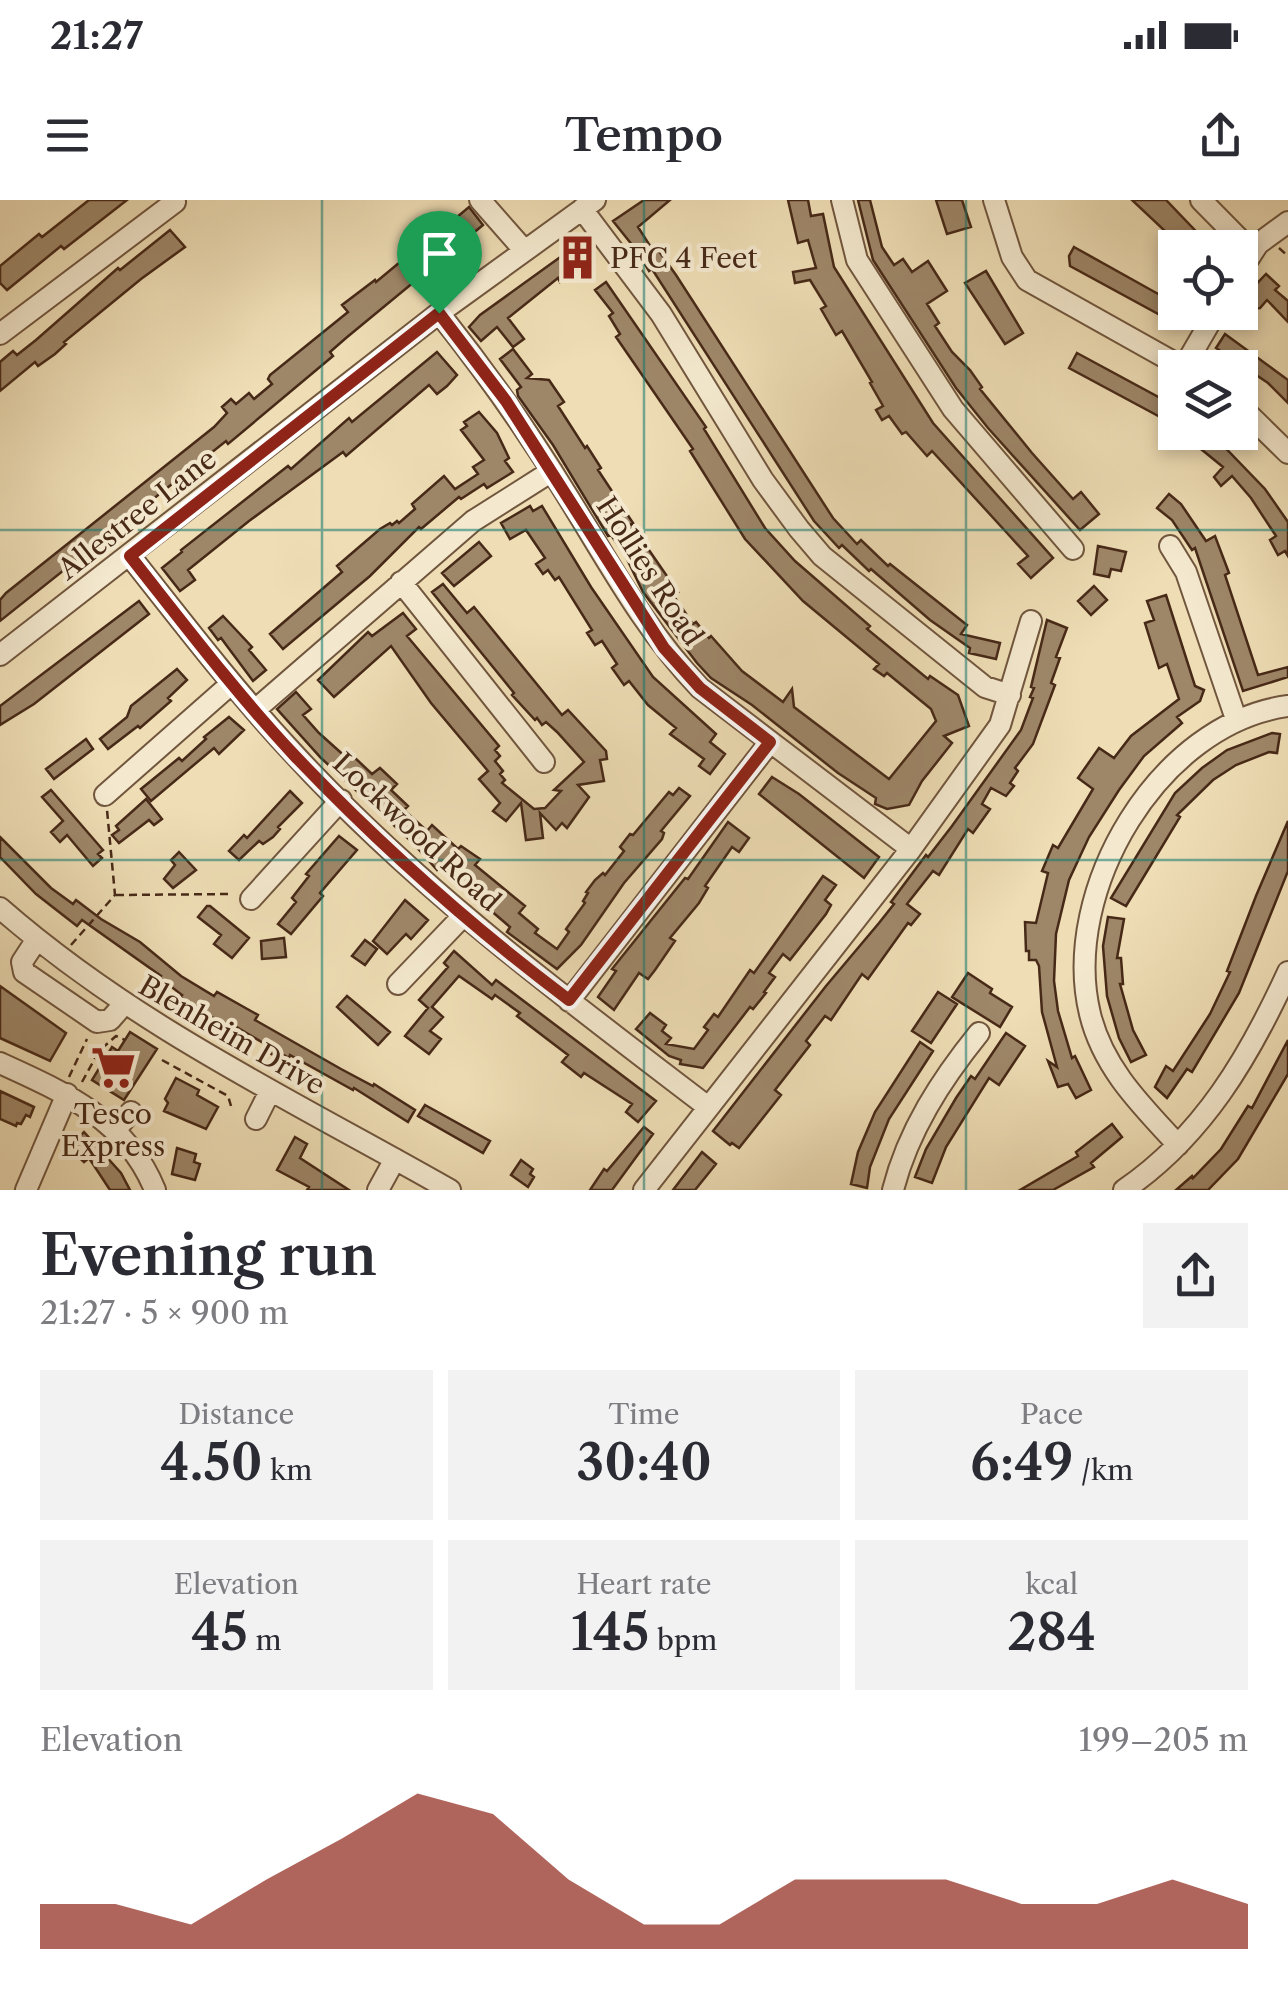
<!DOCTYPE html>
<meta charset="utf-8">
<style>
body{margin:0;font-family:"Libre Caslon Text",serif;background:#f2f2f3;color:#2b2b33;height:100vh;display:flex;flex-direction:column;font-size:38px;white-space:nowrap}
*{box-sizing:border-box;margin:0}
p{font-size:32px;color:#7c7c81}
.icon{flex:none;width:55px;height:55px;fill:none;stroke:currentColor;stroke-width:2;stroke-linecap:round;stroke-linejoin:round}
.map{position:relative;height:990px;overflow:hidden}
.drawer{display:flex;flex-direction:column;background:#fff;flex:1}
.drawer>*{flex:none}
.buttons{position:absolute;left:1158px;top:30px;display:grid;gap:20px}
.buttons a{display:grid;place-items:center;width:100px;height:100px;border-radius:0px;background:#fff;box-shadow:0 5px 15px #0003;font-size:50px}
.pin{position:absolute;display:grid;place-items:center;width:85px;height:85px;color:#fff;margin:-102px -42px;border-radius:50% 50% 50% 0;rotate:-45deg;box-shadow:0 0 10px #0007}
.pin .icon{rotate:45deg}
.round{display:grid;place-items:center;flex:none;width:105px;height:105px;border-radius:0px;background:#f2f2f3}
.headline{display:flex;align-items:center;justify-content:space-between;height:170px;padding:0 40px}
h1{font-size:55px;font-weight:600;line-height:75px}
.figures{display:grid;grid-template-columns:repeat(3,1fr);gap:15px;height:170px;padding:10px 40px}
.figures div{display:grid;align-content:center;border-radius:0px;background:#f2f2f3;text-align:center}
.figures b{font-size:50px;font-weight:600}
.figures small{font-size:28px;font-weight:400}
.figures p{font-size:28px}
.chart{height:280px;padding:20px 40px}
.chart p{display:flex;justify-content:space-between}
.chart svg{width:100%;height:180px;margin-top:10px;fill:#8f2418;opacity:.7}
.status{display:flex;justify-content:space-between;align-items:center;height:70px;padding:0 50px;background:#fff;direction:ltr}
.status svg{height:28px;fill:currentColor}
header{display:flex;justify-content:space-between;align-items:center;height:130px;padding:0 40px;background:#fff;font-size:45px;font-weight:600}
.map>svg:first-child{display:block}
.building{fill:#9e8769;stroke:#472917;stroke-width:2.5}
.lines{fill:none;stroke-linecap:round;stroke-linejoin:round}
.minor-casing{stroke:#71563e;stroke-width:24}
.path{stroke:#472917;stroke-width:2.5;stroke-dasharray:8 5;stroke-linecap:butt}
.minor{stroke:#f4e9cf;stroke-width:20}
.route-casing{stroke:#fff;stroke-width:20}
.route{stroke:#8f2418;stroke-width:12}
.grid{fill:none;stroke:#0f766e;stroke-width:2.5;stroke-opacity:0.55}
.labels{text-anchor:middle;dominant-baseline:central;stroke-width:8;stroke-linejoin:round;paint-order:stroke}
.poi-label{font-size:28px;fill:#472917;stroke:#f4e9cf;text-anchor:start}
.street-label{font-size:28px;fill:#472917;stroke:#f4e9cf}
</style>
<div class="status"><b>21:27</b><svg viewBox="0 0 49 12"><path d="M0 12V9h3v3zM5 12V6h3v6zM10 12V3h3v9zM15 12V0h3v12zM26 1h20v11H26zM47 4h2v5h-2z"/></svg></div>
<header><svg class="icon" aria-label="menu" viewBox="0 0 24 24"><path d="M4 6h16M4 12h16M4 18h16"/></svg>Tempo<svg class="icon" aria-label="share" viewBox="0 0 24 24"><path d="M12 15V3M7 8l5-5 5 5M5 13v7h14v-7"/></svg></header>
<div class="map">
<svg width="1288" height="990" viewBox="0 0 1288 990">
<rect width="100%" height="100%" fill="#eeddb5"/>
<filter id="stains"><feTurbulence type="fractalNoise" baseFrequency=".002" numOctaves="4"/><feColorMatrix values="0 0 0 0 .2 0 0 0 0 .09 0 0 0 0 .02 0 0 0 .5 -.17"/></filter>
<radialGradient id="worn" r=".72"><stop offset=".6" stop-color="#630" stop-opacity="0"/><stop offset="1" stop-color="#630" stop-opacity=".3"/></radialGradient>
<path class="building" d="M89,0h38l-63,49 -3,-3 -54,44 -7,-7v-17l39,-32 3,3z
M644,0h26l-32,27 14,22 4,-2 20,28 157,243 24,26 4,-4 27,26 2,-2 77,61 -6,9 39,9 -4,16 -27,-6 1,-5 -40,-28 -59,-51 -2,2 -27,-26 -3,3 -25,-27 -162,-252 -3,2 -6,-10 -3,2 -7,-10 4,-2 -24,-30z
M788,0h20l3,16 12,-2 11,53 99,156 120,135 -22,20 -13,-14 10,-8 -21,-23 -75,-82 -5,5 -21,-24 -4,2 -13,-18 -7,4 -6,-10 7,-4 -13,-23 2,-1 -30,-51 -6,4 -15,-26 5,-3 -16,-26 -15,3 -2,-11 23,-4 -8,-28 -10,3z
M858,0h12l12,47 12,18 9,-6 9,13 16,-11 19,30 -20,13 12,19 -4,3 17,26 18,18 12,17 -2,2 52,64 41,46 8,-7 18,22 -19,16 -92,-102 -32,-40 -83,-128z
M936,0h26l9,27 -24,7z
M1132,0h34l46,48h-29z
M469,7l14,18 -137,113 -16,14 3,4 -105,88 -2,-3 -226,180v-21l6,-7 208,-166 13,-14 -5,-6 9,-8 5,5 13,-11 5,6 18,-15 -4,-5 2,-4 78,-63 -6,-7 33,-25 1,2 59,-49 5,5 21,-17 -4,-4z
M170,30l15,17 -44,32 -77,63 2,2 -11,10 -17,12 -3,-4 -35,29v-29l13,-11 4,4 19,-15 82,-72 2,2z
M577,45l12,17 -29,20 -2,-4 -50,40 16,21 -11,8 -16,-20 -16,14 -12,-14 11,-12z
M1074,47l86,48 15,9v8h17l-8,16 -114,-62 -1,-10z
M986,71l37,62 -18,11 -40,-61z
M1266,74l13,12 -4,4 13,11v21l-21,-22 -7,8 -8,1v-5l-5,-5v-5z
M606,82l100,145 -2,2 61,99 30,33 75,65 -3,3 61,50 2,-3 28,19 11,31 -25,10 8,7 -30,38 -13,24 -22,4 -12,-5 1,-6 -38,-25 -86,-68 -41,-27 -14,-15 -54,-71 -18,-37 -14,-20 -3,1 -55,-91 -35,-49 -1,-6 4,-3 -21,-28 13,-10 19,25 -5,4 22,2 15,22 -6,4 27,42 2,-2 14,22 -3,2 35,53 -2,1 47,68 -5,3 20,29 3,-2 13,16 2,-2 31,35 41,31 9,-13 2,18 95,72 47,-58 -5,-12 -44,-36 -3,3 -10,-7 5,-5 -76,-63 -58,-62 -55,-88 3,-2 -77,-112 4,-3 -11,-18 4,-3 -18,-23z
M1225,134l63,46v23l-20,-20 -52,-35z
M437,152l20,23 -10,11 -10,8 -8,-9 -83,71 -3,-4 -94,69 -61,49 7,10 -15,11 -18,-23 20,-16 -1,-2 107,-84 3,3 58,-51 3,4z
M1077,153l98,53v19l-106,-57z
M479,212l18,21 12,25 -4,3 8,11 -26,16 -3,-4 -23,15 -2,-2 -38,32 -2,-2 -49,49 -87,73 -13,-15 72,-62 -5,-6 43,-37 10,-6 2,2 5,-4 2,2 16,-14 -3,-5 32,-28 11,13 23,-15 -5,-7 11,-7 -23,-30 6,-4 -3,-4z
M1180,232h30l55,57 23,33v34l-3,-5 -7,4 -8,-15 6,-4 -25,-38 -19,-22 -11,10 -7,-9 9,-10z
M1169,294l12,10 25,37 9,-5 14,37 -4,2 33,100 30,-8v10l-45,14 -48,-143 -3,2 -20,-30 -15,-12z
M530,306l3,5 9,-5 49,81 62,90 63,57 -6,8 15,12 -15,20 -11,-8 5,-7 -34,-25 6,-6 -28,-23 -19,-24 -5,4 -12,-17 5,-4 -15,-23 -7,4 -8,-12 5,-3 -33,-53 -4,3 -7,-10 -5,4 -7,-10 9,-6 -19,-28 -16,9 -9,-16z
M479,342l12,14 -37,30 -12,-13z
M1098,346l28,6 -5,19 -10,-2 -2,8 -15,-3z
M443,384l24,29 7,-6 88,108 6,-5 38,41 1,8 -7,1 4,21 -26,4 11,12 -22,31 -5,-5 -6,7 -16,-17 3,25 -17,2 -5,-37 -15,18 -13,-10 7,-8 -21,-24 9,-8 -57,-68 -40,-57 -57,51 -16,-17 50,-48 4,4 31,-23 13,16 -9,7 92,110 -4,4 5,6 -5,5 8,10 -3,3 5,6 -3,3 32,26 11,-1 16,-17 -7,-1 30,-28 -27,-30 -11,-10 -4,3 -5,-7 -2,2 -23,-25 2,-2 -82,-101z
M1094,386l13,14 -16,15 -13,-14z
M1166,395l29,91 9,4 -4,11 -23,16 5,6 -38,33 -25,34 -30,47 -20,43 -13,54 -2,47 4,30 14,47 3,-2 16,34 -15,8 -8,-14 -10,3 -10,-26 9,6 -15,-55 -3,-46 -3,-6h-7v-9h-3l-1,-29 11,1 12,-50 -6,-2 11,-26 5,3 35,-59 -15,-11 21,-30 15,10 17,-22 48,-37 -12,-35 -8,4 -14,-45 9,-3 -7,-19z
M139,401l10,13 -115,90 -34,21v-19z
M223,416l29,31 -3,3 17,20 -13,11 -32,-43 -3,2 -9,-12z
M1047,420l20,8 -11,29 4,1 -9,25 4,2 -22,59 -18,24 3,3 -8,12 4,3 -8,10 -15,-8 -9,16 8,5 -17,24 -5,-4 -29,46 -6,-4 -26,33 13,10 -9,11 -3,-2 -40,56 -6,-5 -31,46 -6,-4 -19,25 4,4 -35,45 6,5 -42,53 -7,-5 -2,2 -17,-14 113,-145 53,-63 15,-19 -3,-2 35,-47 2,2 24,-31 69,-96 12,-32 -3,-1 4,-9 -3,-1z
M177,469l10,11 -19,18 3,3 -31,27 -2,-2 -30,23 -8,-10 27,-22 4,-11z
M296,492l15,17 -8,6 16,18 30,27 4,-4 19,18 8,-6 17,16 -6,6 17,16 -4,4 23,21 5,-6 26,24 3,-3 19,13 -5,6 50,41 -6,7 19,16 -3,4 22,16 12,-17 -3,-3 19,-26 -2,-2 5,-8 -2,-1 9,-12 8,-7 2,2 19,-24 -4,-4 10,-13 3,1 36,-43 4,3 6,-7 11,8 -29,35 3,2 -2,6 -38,44 -43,62 -24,24 -50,-37 3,-5 -70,-60 -3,3 -25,-28 -91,-84 -44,-49z
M229,517l15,13 -25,24 -5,-6 -63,53 -10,-12 38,-31 3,3 24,-22 -2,-2z
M1272,533l8,1 -3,19 -8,-1 -33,13 -23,15 -36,35 3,2 -54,89 -15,-8 64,-105 27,-25 25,-18z
M86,539l7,10 -39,30 -8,-10z
M772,577l27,17 80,63 -15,21 -105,-84z
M51,590l52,60 -5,4 4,4 -9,8 -26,-31 -7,7 -9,-10 12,-11 -21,-24z
M290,591l12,12 -24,24 2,2 -7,8 -10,7 -4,-3 -20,19 -10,-9 15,-16 3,3z
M146,599l16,20 -8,6 -5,-5 -30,23 -7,-8 7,-5 -3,-4z
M1288,621v50l-49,122 -47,79 -5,-3 -20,29 -12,-11 11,-21 7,5 37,-57 20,-42 -3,-1 29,-75z
M728,622l21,16 -10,14 -7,-5 -27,39 3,2 -9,15 -29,35 5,3 -20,29 -7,9 -9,-6 -25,37 -16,-13 18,-26 -4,-2 73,-91 3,1z
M339,636l18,14 -37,43 3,3 -32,38 -13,-10 18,-22 -4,-4 17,-22 -3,-2z
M0,637l51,51 22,16 3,-4 25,19 39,23 41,34 33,20 3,-4 25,14 16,9 -3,5 86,49 32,17 1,-2 41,26 -7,12 -54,-34 -1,2 -63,-35 -1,3 -9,-5 -2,5 -15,-9 2,-5 -37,-22 -2,4 -46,-29 2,-2 -22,-17 1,-2 -79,-56 -5,6 -41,-32 -36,-37z
M179,652l17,18 -23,18 -9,-9 11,-14 -4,-5z
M823,676l13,9 -11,15 6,5 -5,9 -36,46 -7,-6 -14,19 6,4 -11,15 2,1 -13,16 -3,-2 -47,61 -23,-4 1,-4 -12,-4 -33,-27 14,-16 16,12 -4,6 9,7 -5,6 28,5 14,-19 -4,-3 10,-13 4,3 32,-47 4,3z
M405,700l23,20 -17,19 -5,-5 -19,20 -14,-13z
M207,706h3l39,32 -17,20 -18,-14 7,-9 -23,-18z
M1108,717l16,2 -7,39h4l2,26h-3l13,46 13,25 -15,7 -12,-24 -12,-42 -4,-50z
M284,738l2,19 -24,2 -1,-18z
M365,740l12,9 -12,16 -13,-9z
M454,751l38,34 4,-5 160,121 -18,21 -12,-10 6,-8 -48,-31 -3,4 -19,-15 6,-7 -51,-39 3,-3 -25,-18 -3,4 -33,-23 -27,31 11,10 -13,14 11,8 -12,15 -24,-18 23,-28 -9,-8 29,-33 -4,-4z
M968,773l24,16 -2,4 22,14 -12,20 -48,-30z
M0,786l66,47 -16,28 -50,-23z
M938,792l19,12 -26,39 -19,-12z
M347,796l43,36 -12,13 -41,-38z
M130,832l27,17 -33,51 -32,-20 20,-33 6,4z
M1006,833l19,13 -26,39 -10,-7 -43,69 -14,36 -17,-6 11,-28 30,-51 15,-22 4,3z
M1288,840v34l-50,85 -30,31h-32l16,-14 1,2 28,-29 27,-43 4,2z
M920,842l13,9 -44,68 -19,48 -3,21 -16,-4 7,-32 17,-40z
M176,878l23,12 -2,5 21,12 -12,22 -42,-18 4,-8 -3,-4z
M0,891l34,16 -4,10 -4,-2 -5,9 -4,-1 -1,3 -16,-7z
M425,905l65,36 -7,12 -65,-37z
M1112,924l10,13 -31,26 3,4 -41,23h-33l58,-34 -2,-4z
M644,927l9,7 -41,56h-22l14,-21 3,2z
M84,932l37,41 9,17h-20l-21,-32 -5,4 -15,-14z
M295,937l12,7 -7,14 49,32h-42l2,-3 -32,-17z
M177,948l19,6 -2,8 6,2 -5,16 -23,-6z
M702,952l14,12 -21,26h-22z
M521,960l12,9 -3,5 4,3 -6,10 -17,-12z"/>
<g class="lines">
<defs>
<path id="minor" d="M480,0l44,50
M842,0l15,60 96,149 120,140
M994,0l18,57 15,23 157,88
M1201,0l51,52
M582,9l79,105 102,166 36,49 23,27 163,131 25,8
M1240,72l18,-28 30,-22
M439,113c47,59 90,120 129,184 41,66 78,135 132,191l211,161
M0,134l175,-132
M1184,167l32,-55
M1240,206l48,47
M1170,346l16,26 50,147
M130,356c53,67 105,135 164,198 123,134 270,243 414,353
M401,382l143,180
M0,455l439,-342 156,-113
M255,510l218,-189 79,-50
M105,595l126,-111
M251,699l90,-99
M0,708c136,119 294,193 450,282
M37,739l-15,23 2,10 73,50 13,-2 14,-16
M398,784l66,-69
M569,801l201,-259
M0,863c64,29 127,57 155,127
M256,919l14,-28
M115,930l16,-18
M1178,945c-37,-40 -75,-77 -88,-131 -30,-123 69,-291 198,-308
M26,990l41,-96
M378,990l17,-31
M644,990l267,-341 89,-124 31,-104
M893,990c15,-59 48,-110 86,-157
M1124,990c79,-54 125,-133 164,-218"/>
</defs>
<use href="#minor" class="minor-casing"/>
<path class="path" d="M1279,48l9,8
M116,695l117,-1
M71,745l44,-50 -8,-85
M162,860l66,36 3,10
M69,877l18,-38
M82,882l17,-31 17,-15 9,4"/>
<use href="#minor" class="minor"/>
</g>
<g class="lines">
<defs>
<path id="route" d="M439,113l67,88 158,247 36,40 70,54 -201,258c-97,-73 -190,-156 -274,-244 -59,-63 -112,-133 -165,-200z"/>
</defs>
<use href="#route" class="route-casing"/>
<use href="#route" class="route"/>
</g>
<path class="grid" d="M322,0v990M644,0v990M966,0v990M0,330h1288M0,660h1288"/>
<defs>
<symbol id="building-bare" viewBox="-9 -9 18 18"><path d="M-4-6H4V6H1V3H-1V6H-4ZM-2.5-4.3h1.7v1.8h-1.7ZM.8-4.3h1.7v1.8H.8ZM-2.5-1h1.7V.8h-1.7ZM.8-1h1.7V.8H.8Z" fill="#8f2418" stroke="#f4e9cf" stroke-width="2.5" paint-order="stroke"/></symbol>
<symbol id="supermarket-bare" viewBox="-9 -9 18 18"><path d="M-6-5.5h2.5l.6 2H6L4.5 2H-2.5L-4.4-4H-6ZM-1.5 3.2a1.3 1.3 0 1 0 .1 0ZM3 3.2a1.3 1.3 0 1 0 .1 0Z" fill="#8f2418" stroke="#f4e9cf" stroke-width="2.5" paint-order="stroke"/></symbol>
</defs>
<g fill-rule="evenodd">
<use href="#building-bare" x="546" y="26" width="63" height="63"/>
<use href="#supermarket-bare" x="82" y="836" width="63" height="63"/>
</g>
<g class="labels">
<g class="poi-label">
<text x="610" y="58">PFC 4 Feet</text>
<text x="113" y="914" text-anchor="middle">Tesco<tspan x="113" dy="32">Express</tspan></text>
</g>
<g class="street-label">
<text transform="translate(137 314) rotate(-38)">Allestree Lane</text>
<text transform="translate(650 371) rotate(57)">Hollies Road</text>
<text transform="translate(417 632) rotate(43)">Lockwood Road</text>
<text transform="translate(232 835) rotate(30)">Blenheim Drive</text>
</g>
</g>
<rect width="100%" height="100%" filter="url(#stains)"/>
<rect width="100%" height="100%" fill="url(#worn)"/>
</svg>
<div class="buttons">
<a><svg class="icon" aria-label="locate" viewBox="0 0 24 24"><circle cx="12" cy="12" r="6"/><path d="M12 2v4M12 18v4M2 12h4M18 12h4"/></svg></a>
<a><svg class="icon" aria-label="layers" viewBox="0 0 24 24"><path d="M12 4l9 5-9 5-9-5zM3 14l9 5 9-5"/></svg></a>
</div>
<div class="pin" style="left:439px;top:113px;background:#1e9e55"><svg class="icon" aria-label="arrive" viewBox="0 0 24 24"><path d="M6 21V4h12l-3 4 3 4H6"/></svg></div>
</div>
<section class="drawer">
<div class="headline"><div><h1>Evening run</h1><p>21:27 · 5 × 900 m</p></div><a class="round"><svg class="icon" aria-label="share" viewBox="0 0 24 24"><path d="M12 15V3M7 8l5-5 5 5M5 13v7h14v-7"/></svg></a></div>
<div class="figures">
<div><p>Distance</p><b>4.50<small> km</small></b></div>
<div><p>Time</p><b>30:40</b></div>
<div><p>Pace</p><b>6:49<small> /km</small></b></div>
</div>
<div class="figures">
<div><p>Elevation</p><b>45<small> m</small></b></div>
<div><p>Heart rate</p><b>145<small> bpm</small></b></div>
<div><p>kcal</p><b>284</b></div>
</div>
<div class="chart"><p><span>Elevation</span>199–205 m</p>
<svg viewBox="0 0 160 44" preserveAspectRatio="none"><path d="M0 44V33L10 33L20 38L30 27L40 17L50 6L60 11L70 27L80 38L90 38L100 27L110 27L120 27L130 33L140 33L150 27L160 33V44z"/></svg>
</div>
</section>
